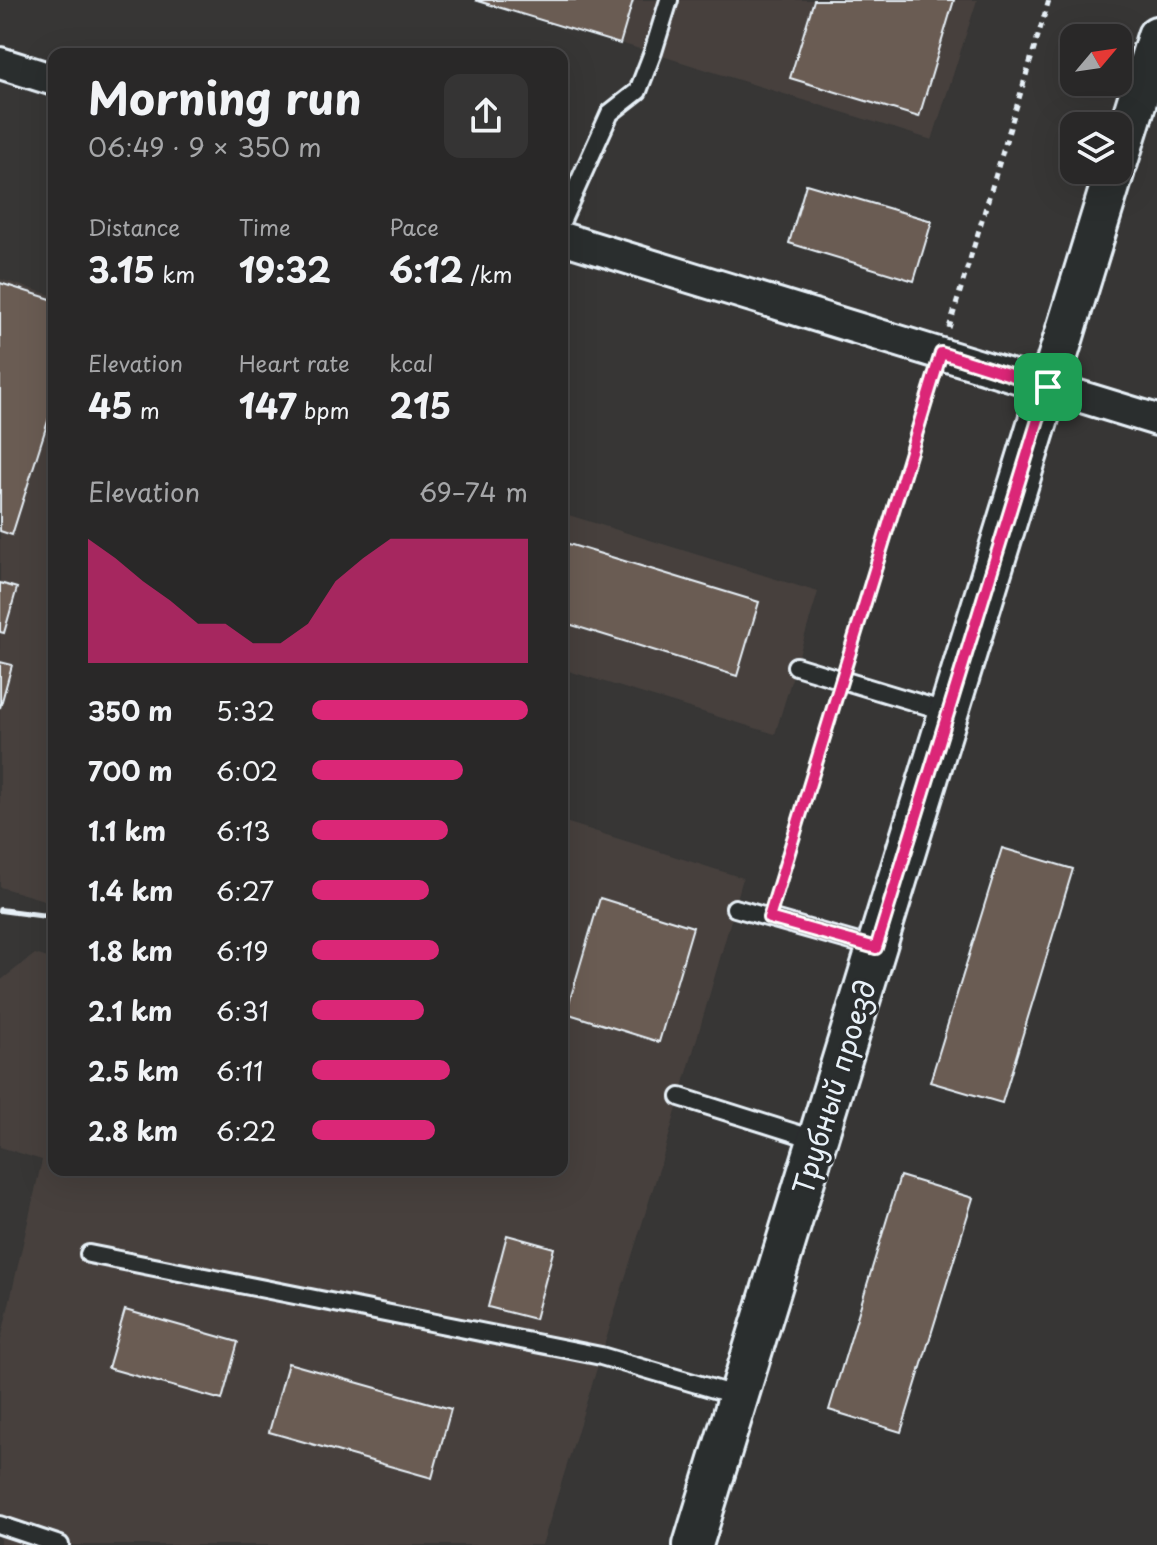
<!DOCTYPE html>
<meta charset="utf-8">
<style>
body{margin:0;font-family:"Playpen Sans",sans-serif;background:#353434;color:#f1f3f6;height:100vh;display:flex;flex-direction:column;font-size:30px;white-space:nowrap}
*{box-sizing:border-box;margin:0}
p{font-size:26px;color:#a5a6a8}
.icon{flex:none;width:44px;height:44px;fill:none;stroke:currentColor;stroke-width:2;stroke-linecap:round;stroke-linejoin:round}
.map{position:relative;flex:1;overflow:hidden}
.details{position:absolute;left:48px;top:48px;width:520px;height:1128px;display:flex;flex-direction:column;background:#292828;border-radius:16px;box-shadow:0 8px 32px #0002,0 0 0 2px #454445}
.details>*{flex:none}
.needle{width:52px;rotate:61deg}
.buttons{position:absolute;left:1060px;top:24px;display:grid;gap:16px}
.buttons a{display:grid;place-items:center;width:72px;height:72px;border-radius:16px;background:#292828;box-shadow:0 8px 32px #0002,0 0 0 2px #454445;font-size:40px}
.pin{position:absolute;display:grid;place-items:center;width:68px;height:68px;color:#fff;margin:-34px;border-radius:16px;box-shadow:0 4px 12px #0006}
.round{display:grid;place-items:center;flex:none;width:84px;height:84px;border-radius:16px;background:#353434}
.head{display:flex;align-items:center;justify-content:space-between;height:136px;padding:0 40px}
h1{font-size:44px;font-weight:700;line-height:60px}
.metrics{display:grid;grid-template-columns:repeat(3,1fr);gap:12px;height:136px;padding:8px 40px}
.metrics div{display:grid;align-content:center}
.metrics b{font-size:34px;font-weight:700}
.metrics small{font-size:22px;font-weight:400}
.metrics p{font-size:22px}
.chart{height:224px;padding:16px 40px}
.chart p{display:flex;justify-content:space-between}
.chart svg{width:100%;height:144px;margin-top:8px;fill:#db2777;opacity:.7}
ul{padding:0 40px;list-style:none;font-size:26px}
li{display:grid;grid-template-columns:128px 96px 1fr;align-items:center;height:60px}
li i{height:20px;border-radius:10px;background:#db2777}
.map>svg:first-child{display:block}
.built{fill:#47413e}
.building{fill:#6b5b52;stroke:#e8f1f8;stroke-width:2}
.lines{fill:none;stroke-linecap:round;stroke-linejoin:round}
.service-casing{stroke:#e8f1f8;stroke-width:22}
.minor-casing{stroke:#e8f1f8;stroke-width:36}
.tertiary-casing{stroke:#e8f1f8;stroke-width:44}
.path{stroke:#e8f1f8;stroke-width:5;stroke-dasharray:6 6;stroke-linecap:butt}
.service{stroke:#2a2d2e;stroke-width:16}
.minor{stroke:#2a2d2e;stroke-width:30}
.tertiary{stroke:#2a2d2e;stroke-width:38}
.rail{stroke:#e8f1f8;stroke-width:6}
.route-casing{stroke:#fff;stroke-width:16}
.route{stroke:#db2777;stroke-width:10}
.labels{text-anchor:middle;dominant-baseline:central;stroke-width:6;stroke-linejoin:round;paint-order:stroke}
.street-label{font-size:28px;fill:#e8f1f8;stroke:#2a2d2e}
</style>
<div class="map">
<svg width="1157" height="1545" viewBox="0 0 1157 1545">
<rect width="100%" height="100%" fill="#373635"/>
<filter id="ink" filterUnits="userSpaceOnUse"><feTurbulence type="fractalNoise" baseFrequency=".0125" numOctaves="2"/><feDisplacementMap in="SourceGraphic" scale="16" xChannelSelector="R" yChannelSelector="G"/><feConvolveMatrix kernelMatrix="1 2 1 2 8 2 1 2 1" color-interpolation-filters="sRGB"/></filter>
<g filter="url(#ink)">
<path class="built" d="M482,0h495l-45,140z
M0,279l54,17v607l-54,-16z
M562,513l256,79 -43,142 -213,-65z
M562,821l181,57 -79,275 -122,392h-542v-201l42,-184 -42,-13v-166l35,-27 19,6v210h508z"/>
<path class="building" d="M475,0h158l-13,44z
M814,0h140l-35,117 -129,-39z
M806,184l126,37 -18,60 -125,-38z
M0,283l54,17v102l-42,133 -12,-4z
M562,542l197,60 -22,74 -175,-54z
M0,583l17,5 -13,45 -4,-1z
M0,662l12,3 -12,43z
M1002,848l71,21 -71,234 -72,-21z
M600,898l93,29 -34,115 -93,-29z
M900,1176l73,22 -72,234 -72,-22z
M507,1235l47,13 -19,71 -47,-12z
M125,1310l113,32 -16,58 -114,-32z
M288,1363l163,46 -19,69 -163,-46z"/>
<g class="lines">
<defs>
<path id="service" d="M562,220l48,-107 28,-22 15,-39 16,-52
M796,666l152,46
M735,908l141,40
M680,1097l137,43
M89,1254l512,102 137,40
M0,1525l60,20"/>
<path id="minor" d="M0,63l54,17
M562,238l595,182"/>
<path id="tertiary" d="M1118,162l39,-126
M693,1545l422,-1375"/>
</defs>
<use href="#service" class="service-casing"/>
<use href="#minor" class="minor-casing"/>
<use href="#tertiary" class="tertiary-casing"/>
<path class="path" d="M949,328l100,-328
M847,661l86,-281
M775,898l61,-201"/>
<use href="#service" class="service"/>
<use href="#minor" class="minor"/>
<use href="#tertiary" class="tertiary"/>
<path class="rail" d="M0,910l54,7"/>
</g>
</g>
<g class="lines" filter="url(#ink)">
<defs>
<path id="route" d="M941,353l107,34 -172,561 -107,-30z"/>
</defs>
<use href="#route" class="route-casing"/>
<use href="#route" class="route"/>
</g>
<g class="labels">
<g class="street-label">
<text transform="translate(833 1087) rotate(-73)">Трубный проезд</text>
</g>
</g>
</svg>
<div class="buttons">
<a><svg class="needle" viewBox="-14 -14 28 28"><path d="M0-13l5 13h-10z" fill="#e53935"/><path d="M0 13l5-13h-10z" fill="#a5a6a8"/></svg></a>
<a><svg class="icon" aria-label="layers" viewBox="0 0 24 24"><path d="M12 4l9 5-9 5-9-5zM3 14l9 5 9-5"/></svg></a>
</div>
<div class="pin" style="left:1048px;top:387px;background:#1e9e55"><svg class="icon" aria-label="arrive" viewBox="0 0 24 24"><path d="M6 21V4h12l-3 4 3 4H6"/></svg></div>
<section class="details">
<div class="head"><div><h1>Morning run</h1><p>06:49 · 9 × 350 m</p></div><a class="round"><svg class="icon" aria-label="share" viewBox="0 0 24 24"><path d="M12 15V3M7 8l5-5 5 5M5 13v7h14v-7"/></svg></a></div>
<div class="metrics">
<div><p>Distance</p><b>3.15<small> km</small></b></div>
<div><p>Time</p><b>19:32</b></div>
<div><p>Pace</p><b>6:12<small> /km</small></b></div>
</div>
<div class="metrics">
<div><p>Elevation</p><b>45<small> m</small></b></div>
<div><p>Heart rate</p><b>147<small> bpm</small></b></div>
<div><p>kcal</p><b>215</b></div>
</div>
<div class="chart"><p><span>Elevation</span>69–74 m</p>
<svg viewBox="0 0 160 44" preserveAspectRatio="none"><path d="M0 44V6L10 12L20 19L30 25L40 32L50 32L60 38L70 38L80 32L90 19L100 12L110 6L120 6L130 6L140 6L150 6L160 6V44z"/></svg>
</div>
<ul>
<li><b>350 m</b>5:32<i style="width:100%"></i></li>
<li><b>700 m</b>6:02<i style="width:70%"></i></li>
<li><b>1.1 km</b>6:13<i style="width:63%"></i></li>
<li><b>1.4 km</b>6:27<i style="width:54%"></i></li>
<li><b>1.8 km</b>6:19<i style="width:59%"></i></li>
<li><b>2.1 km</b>6:31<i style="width:52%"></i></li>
<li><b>2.5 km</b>6:11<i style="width:64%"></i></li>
<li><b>2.8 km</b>6:22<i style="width:57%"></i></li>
</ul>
</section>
</div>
